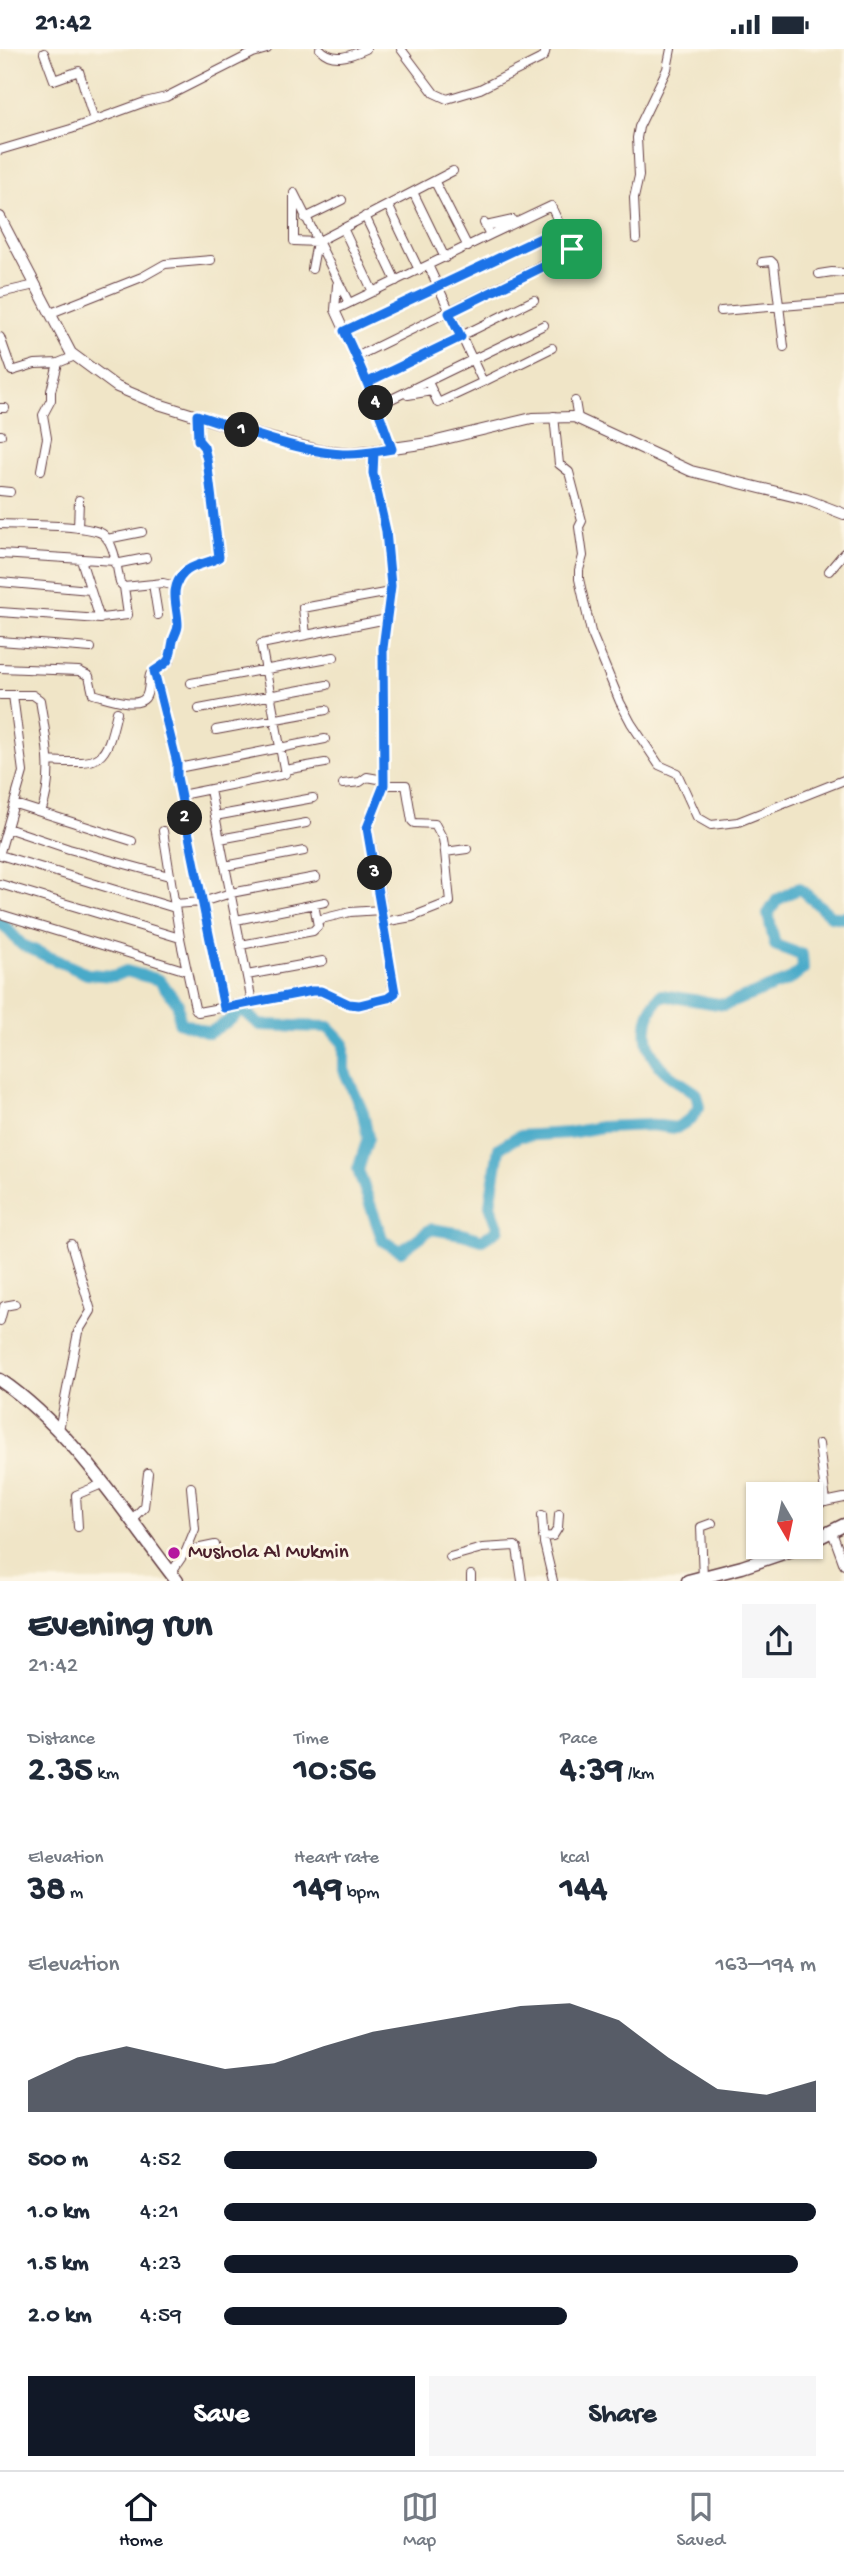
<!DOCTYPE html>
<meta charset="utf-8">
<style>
body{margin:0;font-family:"Gochi Hand",sans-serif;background:#f6f6f7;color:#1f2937;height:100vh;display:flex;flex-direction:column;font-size:26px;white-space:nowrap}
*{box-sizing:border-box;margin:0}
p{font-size:23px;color:#747a83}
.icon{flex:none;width:38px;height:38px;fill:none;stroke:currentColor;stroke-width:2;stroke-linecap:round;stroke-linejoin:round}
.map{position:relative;height:1532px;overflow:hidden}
.panel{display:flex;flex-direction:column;background:#fff;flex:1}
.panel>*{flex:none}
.needle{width:46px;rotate:171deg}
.controls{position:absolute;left:746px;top:1433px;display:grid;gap:14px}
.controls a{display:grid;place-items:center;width:77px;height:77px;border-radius:0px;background:#fff;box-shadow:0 2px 5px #0004;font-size:35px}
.pin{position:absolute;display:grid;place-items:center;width:60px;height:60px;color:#fff;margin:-30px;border-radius:14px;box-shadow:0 4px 10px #0006}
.km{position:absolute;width:35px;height:35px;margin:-18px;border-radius:50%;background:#222;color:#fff;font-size:19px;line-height:35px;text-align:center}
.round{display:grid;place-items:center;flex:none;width:74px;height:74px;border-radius:0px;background:#f6f6f7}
.overview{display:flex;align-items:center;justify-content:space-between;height:119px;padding:0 28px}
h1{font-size:38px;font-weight:700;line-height:52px}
.stats{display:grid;grid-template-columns:repeat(3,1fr);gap:10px;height:119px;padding:7px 28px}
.stats div{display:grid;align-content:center}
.stats b{font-size:35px;font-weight:700}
.stats small{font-size:19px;font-weight:400}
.stats p{font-size:19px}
.chart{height:196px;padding:14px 28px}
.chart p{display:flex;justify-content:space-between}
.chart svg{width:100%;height:126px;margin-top:7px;fill:#111827;opacity:.7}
.cta{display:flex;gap:14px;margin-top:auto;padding:14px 28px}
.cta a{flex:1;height:80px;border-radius:0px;background:#111827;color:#fff;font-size:28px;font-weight:700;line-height:80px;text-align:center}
.cta a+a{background:#f6f6f7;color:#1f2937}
ul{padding:0 28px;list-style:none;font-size:23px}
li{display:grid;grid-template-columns:112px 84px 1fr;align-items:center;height:52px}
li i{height:18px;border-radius:9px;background:#111827}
.status{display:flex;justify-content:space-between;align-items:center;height:49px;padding:0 35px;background:#fff;direction:ltr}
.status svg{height:19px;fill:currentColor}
.tab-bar{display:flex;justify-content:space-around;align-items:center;height:98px;border-top:2px solid #e0e1e3;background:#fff;font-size:19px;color:#747a83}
.tab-bar a{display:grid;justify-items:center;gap:4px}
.tab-bar .current{color:#111827}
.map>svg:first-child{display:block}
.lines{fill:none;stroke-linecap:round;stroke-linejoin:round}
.river{stroke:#4aaac9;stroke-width:12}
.minor-casing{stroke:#633d42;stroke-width:10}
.tertiary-casing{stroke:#633d42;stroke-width:12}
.primary-casing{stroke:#633d42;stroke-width:15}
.minor{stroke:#fff;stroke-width:8}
.tertiary{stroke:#fff;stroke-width:10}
.primary{stroke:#fff;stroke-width:12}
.route-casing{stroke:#fff;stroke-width:14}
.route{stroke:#1a73e8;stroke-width:9}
.poi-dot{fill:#b5179e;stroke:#fcf5e5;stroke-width:2.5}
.labels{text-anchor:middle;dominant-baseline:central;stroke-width:6;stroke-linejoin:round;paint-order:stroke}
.poi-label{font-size:21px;fill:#4a1f2b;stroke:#fcf5e5;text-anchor:start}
</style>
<div class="status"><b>21:42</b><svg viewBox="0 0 49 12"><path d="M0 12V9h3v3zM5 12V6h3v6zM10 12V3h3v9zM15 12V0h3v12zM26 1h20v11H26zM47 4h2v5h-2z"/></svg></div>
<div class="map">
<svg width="844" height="1532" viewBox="0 0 844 1532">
<rect width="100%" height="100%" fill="#fcf5e5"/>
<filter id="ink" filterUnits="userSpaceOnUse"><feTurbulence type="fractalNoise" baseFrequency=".0143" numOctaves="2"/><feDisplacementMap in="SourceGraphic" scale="14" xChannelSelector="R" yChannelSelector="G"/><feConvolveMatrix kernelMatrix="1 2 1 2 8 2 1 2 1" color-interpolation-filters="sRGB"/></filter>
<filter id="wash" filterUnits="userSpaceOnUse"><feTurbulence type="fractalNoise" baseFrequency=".00686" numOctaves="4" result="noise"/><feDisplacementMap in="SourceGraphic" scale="28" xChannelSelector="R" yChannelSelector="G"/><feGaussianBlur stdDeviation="1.57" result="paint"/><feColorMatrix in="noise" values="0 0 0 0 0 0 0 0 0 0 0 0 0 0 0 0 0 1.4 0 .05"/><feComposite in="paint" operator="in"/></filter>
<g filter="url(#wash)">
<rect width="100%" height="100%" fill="#f0e5c7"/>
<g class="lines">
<path class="river" d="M0,875l2,-1 20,22 65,29 27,2 12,-5 33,9 19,24 1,18 30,11 21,-13 12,-11 18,16 69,2 15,17v26l19,43 5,25 -10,32 25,71 18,10 30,-22 31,5 20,6 17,-11 -9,-24 9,-57 20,-12 50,-3 32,-6 50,-2 25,3 15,-9 8,-12 -3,-14c-11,-8 -27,-16 -36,-27 -19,-21 -17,-50 1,-71l64,10 64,-25 14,-11 -1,-14 -27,-10 -7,-31 9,-14 22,-12 32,28 11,2 2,-2"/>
</g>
</g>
<g filter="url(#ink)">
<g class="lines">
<defs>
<path id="minor" d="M320,0c13,14 30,7 46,0
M401,0l33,44 13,6 33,-10 60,-30 4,-3 2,-7
M44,4l10,27 25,-9 15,49
M0,101l71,-21 74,-27 21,-5 87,-44 14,-4
M435,133l33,65
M413,143l32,66
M294,144l55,110
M294,147v45l23,1 -5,27
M388,156l31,65
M365,167l31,65
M305,169l37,-18
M486,177l27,-6
M343,179l30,64
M490,186l-62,30 55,117 69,-34
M636,190l-2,-41 5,-22 -2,-38 2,-11 28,-58 4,-20
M317,193l136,-71
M762,213l9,-1 3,3 10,83
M819,225l13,-2 12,1
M0,244l35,-8
M335,261l2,-25
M721,262l123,-10
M51,264l91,-36 23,-13 46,-4
M344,282l218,-103
M0,288l12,34 23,-7 23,-1
M356,308l216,-106 -21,-45 -61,29 -6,-12
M368,333l166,-82
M428,333l10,21 45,-21
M408,346l24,-4
M575,352l3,18
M377,357l167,-81
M0,359h5
M554,367l5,48 10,8 13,49 -3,6 4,29 -4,14v9l12,53 29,70 11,21 28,42 18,8 20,44 14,8 27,-3 106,-42
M0,386h1
M392,400l-24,-67 -33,-72 93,-45
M41,421l6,-32 -4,-23 8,-15v-9l7,-28 17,-7
M0,442l10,1
M0,475c20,1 92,0 104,11 11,10 13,34 16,48l4,4 39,-4 13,3
M78,479l1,-28
M107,490l35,-7
M0,505l115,7
M115,515l31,-6
M829,522l15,-18
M0,533l90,8
M153,535l5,31
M0,563l100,7 -19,-59
M101,569l27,-3 -4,-28
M306,586l-3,-27 87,-16
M0,592l91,7
M0,619l79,3 10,5 4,18c13,3 43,15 52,4 5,-6 3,-17 5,-23l20,-15c2,-7 1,-15 4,-22 2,-6 3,-4 4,-10 3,-20 -11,-37 5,-54 10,-11 26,-10 36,-17l-12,-97 -3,-13 -6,-7 -1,-25
M154,622l24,97
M191,634l143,-26
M0,646h33l7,5c6,38 15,76 1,112
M199,660l128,-24
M216,681l110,-20
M49,712c53,3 56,4 68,-49
M285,721l40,-7
M343,735l17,-2 7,-5 17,3
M384,736h22l6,36 2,2 21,1 8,15 2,13 22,-3
M210,741l42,212
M181,746l104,-21 -24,-130 126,-25
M15,755l117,37
M215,767l98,-18
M7,779l62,21 100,27
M163,782l17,107 15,70 3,4 114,-21c15,1 25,9 38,13 12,4 34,-3 44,-9l-19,-132 -8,-35 17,-43 -1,-137 8,-62 -5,-55 -13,-58 1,-21
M220,790l86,-16
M0,803l23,-80 -10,-77
M0,806l175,53
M225,817l79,-15
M0,835l180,54
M174,855l28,-2 29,-9 85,-16
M0,865l187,57
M236,871l89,-18
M317,871l33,-8 31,-2
M383,873l29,-5 38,-15 -5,-50
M241,896l72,-14 5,-5 -4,-22
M247,926l76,-14
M224,959l-47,-231 1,-9 147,-29
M0,1272l4,-15 11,-2
M59,1381l19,-98 13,-21 -20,-67
M819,1395l7,58
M810,1456l34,-7
M542,1466l2,28 9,38
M131,1471l13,-13 4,-34
M78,1478l-2,-32 26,-11
M832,1483l12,33
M543,1488l10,-1 5,-8 1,-14
M186,1502l9,-22 -4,-42
M450,1508l32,-9 33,-2 2,2 5,33
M171,1524l15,-22 29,-6
M471,1526v6
M703,1529l-2,-51 11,-4"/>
<path id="tertiary" d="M0,168l71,136 46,34 38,16 103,32 64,16 29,3 77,-11 104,-25 42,-1 117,54 114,28 39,15"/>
<path id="primary" d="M0,1331c72,49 124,133 177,201
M810,1493l34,-17
M688,1532l54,-14 59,-20"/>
</defs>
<use href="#minor" class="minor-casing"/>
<use href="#tertiary" class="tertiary-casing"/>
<use href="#primary" class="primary-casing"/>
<use href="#minor" class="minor"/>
<use href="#tertiary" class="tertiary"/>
<use href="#primary" class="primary"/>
</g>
</g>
<g class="lines" filter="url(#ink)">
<defs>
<path id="route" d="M572,200l-3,5 -120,59 12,24 -93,45 24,67c-14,2 -29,5 -43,5 -46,0 -108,-25 -152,-39l1,25 6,7 3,13 12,97c-10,7 -25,6 -35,16 -16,16 -6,33 -6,52 0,6 -4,10 -5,16 -4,19 -1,19 -19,30l23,92v14l47,231 88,-17h9l28,13 10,1 29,-7 7,-5 -28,-165 17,-43 -1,-137 8,-62 -5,-55 -13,-58 1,-21 18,-3c-14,-40 -29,-79 -48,-118l218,-103 10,21"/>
</defs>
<use href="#route" class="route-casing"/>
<use href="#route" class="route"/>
</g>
<circle class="poi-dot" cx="174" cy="1504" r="7"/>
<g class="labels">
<g class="poi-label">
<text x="188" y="1504">Mushola Al Mukmin</text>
</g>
</g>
</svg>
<div class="controls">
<a><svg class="needle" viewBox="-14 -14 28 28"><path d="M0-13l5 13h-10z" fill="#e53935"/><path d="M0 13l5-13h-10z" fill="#747a83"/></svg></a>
</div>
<div class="pin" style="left:572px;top:200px;background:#1e9e55"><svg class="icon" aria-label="arrive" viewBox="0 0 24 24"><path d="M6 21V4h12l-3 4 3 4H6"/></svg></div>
<b class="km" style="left:242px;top:381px">1</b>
<b class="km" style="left:185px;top:769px">2</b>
<b class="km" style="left:375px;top:824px">3</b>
<b class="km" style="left:376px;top:354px">4</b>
</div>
<section class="panel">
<div class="overview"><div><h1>Evening run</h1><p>21:42</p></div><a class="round"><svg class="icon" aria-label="share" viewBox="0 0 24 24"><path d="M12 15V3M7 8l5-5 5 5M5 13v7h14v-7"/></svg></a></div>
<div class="stats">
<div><p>Distance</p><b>2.35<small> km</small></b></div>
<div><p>Time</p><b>10:56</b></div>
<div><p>Pace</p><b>4:39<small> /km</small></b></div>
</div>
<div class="stats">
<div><p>Elevation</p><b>38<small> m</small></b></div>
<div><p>Heart rate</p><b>149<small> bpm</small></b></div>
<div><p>kcal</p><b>144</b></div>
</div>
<div class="chart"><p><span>Elevation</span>163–194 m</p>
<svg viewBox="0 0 160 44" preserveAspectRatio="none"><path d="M0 44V33L10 25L20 21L30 25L40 29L50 27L60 21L70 16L80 13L90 10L100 7L110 6L120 12L130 25L140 36L150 38L160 33V44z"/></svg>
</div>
<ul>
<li><b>500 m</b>4:52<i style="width:63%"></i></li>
<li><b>1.0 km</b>4:21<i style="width:100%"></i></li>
<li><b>1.5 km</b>4:23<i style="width:97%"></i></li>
<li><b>2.0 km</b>4:59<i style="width:58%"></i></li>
</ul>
<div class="cta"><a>Save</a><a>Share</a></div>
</section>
<nav class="tab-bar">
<a class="current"><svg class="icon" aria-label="home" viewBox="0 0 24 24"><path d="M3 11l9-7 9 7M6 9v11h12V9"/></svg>Home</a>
<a><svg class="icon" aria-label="map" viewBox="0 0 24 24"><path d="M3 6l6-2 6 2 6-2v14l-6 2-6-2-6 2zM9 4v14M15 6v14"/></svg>Map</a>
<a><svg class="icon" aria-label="saved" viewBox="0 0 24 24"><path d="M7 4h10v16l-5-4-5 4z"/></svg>Saved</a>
</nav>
